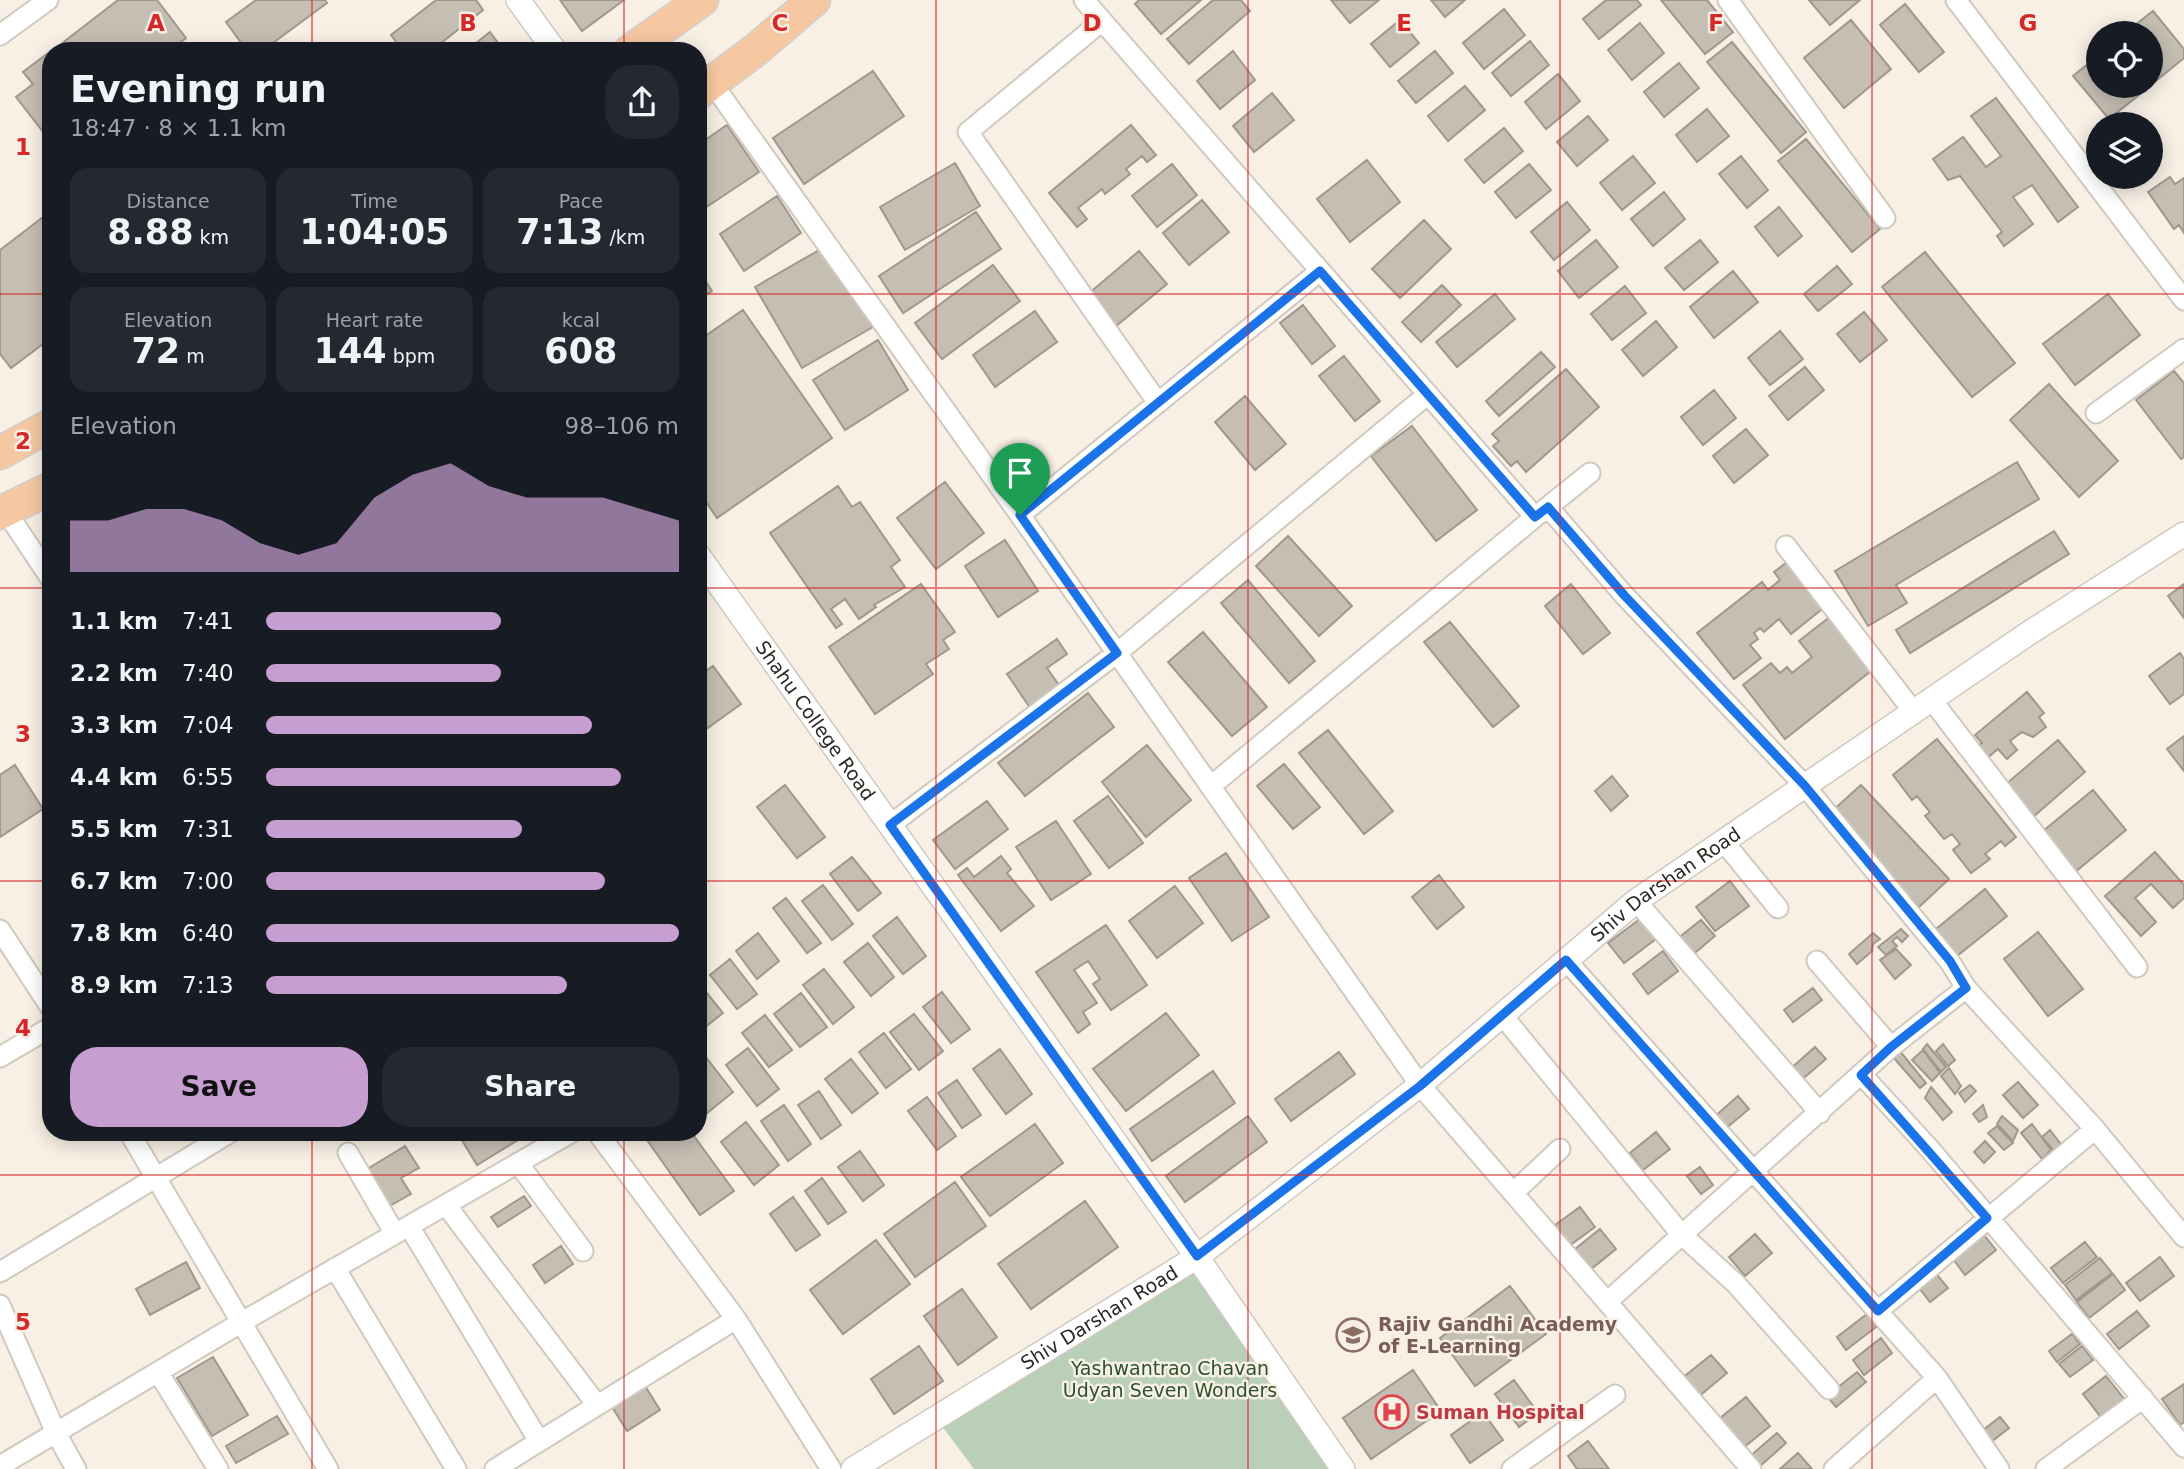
<!DOCTYPE html>
<meta charset="utf-8">
<style>
body{margin:0;font-family:"DejaVu Sans",sans-serif;background:#242831;color:#f1f3f6;height:100vh;display:flex;flex-direction:column;font-size:26px;white-space:nowrap}
*{box-sizing:border-box;margin:0}
p{font-size:23px;color:#9ea1a6}
.icon{flex:none;width:38px;height:38px;fill:none;stroke:currentColor;stroke-width:2;stroke-linecap:round;stroke-linejoin:round}
.map{position:relative;flex:1;overflow:hidden}
.sheet{position:absolute;left:42px;top:42px;width:665px;height:1099px;display:flex;flex-direction:column;background:#171b24;border-radius:28px;box-shadow:0 4px 18px #0003}
.sheet>*{flex:none}
.buttons{position:absolute;left:2086px;top:21px;display:grid;gap:14px}
.buttons a{display:grid;place-items:center;width:77px;height:77px;border-radius:50%;background:#171b24;box-shadow:0 4px 18px #0003;font-size:35px}
.pin{position:absolute;display:grid;place-items:center;width:60px;height:60px;color:#fff;margin:-72px -30px;border-radius:50% 50% 50% 0;rotate:-45deg;box-shadow:0 0 7px #0007}
.pin .icon{rotate:45deg}
.round{display:grid;place-items:center;flex:none;width:74px;height:74px;border-radius:28px;background:#242831}
.overview{display:flex;align-items:center;justify-content:space-between;height:119px;padding:0 28px}
h1{font-size:38px;font-weight:800;line-height:52px}
.stats{display:grid;grid-template-columns:repeat(3,1fr);gap:10px;height:119px;padding:7px 28px}
.stats div{display:grid;align-content:center;border-radius:18px;background:#242831;text-align:center}
.stats b{font-size:35px;font-weight:800}
.stats small{font-size:19px;font-weight:400}
.stats p{font-size:19px}
.chart{height:196px;padding:14px 28px}
.chart p{display:flex;justify-content:space-between}
.chart svg{width:100%;height:126px;margin-top:7px;fill:#c69ed0;opacity:.7}
.action{display:flex;gap:14px;margin-top:auto;padding:14px 28px}
.action a{flex:1;height:80px;border-radius:28px;background:#c69ed0;color:#111;font-size:28px;font-weight:800;line-height:80px;text-align:center}
.action a+a{background:#242831;color:#f1f3f6}
ul{padding:0 28px;list-style:none;font-size:23px}
li{display:grid;grid-template-columns:112px 84px 1fr;align-items:center;height:52px}
li i{height:18px;border-radius:9px;background:#c69ed0}
.map>svg:first-child{display:block}
.green{fill:#b9cfb8}
.building{fill:#c5beb3;stroke:#a0988d;stroke-width:2}
.lines{fill:none;stroke-linecap:round;stroke-linejoin:round}
.minor-casing{stroke:#d0c9bd;stroke-width:23}
.tertiary-casing{stroke:#d0c9bd;stroke-width:26}
.trunk-casing{stroke:#d1d0cf;stroke-width:35}
.minor{stroke:#fff;stroke-width:19}
.tertiary{stroke:#fff;stroke-width:23}
.trunk{stroke:#f6c8a2;stroke-width:32}
.route-casing{stroke:#fff;stroke-width:14}
.route{stroke:#1a73e8;stroke-width:9}
.grid{fill:none;stroke:#d62828;stroke-width:2;stroke-opacity:0.55}
.labels{text-anchor:middle;dominant-baseline:central;stroke-width:5;stroke-linejoin:round;paint-order:stroke}
.street-label{font-size:19px;fill:#2c2924;stroke:#f8f0e5}
.education-label{font-size:19px;font-weight:bold;fill:#785e54;stroke:#f8f0e5;text-anchor:start}
.park-label{font-size:19px;fill:#2c522b;stroke:#f8f0e5}
.health-label{font-size:19px;font-weight:bold;fill:#be3a42;stroke:#f8f0e5;text-anchor:start}
.grid-label{font-size:23px;text-anchor:middle;font-weight:bold;fill:#d62828;stroke:#f8f0e5;stroke-width:5;stroke-linejoin:round;paint-order:stroke}
</style>
<div class="map">
<svg width="2184" height="1469" viewBox="0 0 2184 1469">
<rect width="100%" height="100%" fill="#f8f0e5"/>
<path class="green" d="M1197,1257l142,212h-365l-38,-51z"/>
<path class="building" d="M118,0h39l29,38 -17,13h-117z
M256,0h69l2,3 -65,48h-15l-21,-29z
M436,0h40l7,10 -52,41h-28l-12,-16z
M560,0h64l-42,31z
M1139,0h62l-40,34 -26,-30z
M1213,0h28l9,11 -61,53 -22,-25z
M1331,0h48l-29,23z
M1431,0h34l-20,17z
M1606,0h31l4,5 -42,34 -16,-20z
M1661,0h46l26,32 -28,22z
M1809,0h51l-30,25z
M1905,4l39,48 -25,20 -39,-47z
M1504,9l21,26 -41,34 -21,-26z
M2153,11l31,38v9l-33,27v-52h-26z
M1400,20l19,23 -29,24 -19,-23z
M1851,20l40,49 -47,39 -40,-50z
M1640,23l24,30 -32,27 -24,-30z
M490,32l14,19h-38z
M1530,41l19,24 -38,31 -19,-23z
M1732,42l74,90 -25,21 -74,-91z
M51,51v91l-35,-45 17,-13 -10,-12z
M1233,51l22,29 -35,29 -23,-28z
M1435,51l18,22 -37,30 -18,-22z
M2098,56v30h52l-41,33 -36,-43z
M1679,63l20,25 -35,29 -20,-25z
M873,71l31,45 -100,68 -31,-46z
M1558,74l22,27 -34,28 -21,-27z
M1465,86l20,24 -37,31 -20,-25z
M1272,93l22,27 -40,32 -21,-26z
M1996,98l82,109 -20,15 -26,-37 -19,12 20,27 -29,22 -7,-10 5,-4 -42,-56 -12,4 -15,-21 30,-22 23,30 15,-11 -30,-40z
M1707,109l22,27 -32,26 -21,-27z
M1588,116l20,24 -31,26 -20,-24z
M727,125l32,47 -57,38 -4,-5v-60z
M1131,125l25,30 -9,7 -5,-6 -16,13 4,5 -25,20 -3,-5 -24,19 9,11 -10,8 -28,-34z
M1504,128l19,23 -39,32 -19,-23z
M1806,139l74,90 -28,23 -74,-91z
M1633,156l22,27 -33,27 -22,-27z
M1741,156l27,34 -21,18 -28,-34z
M1367,160l33,42 -50,40 -33,-43z
M955,163l25,43 -75,44 -25,-43z
M1172,164l25,31 -40,32 -25,-31z
M1529,164l22,26 -35,28 -21,-26z
M2170,177l5,7 9,-6v55l-5,-8 -5,4 -26,-37z
M1664,192l21,27 -32,27 -22,-27z
M777,196l24,37 -57,38 -24,-37z
M1202,200l27,32 -40,33 -26,-32z
M1567,202l23,28 -36,30 -23,-28z
M1779,207l23,29 -24,20 -23,-29z
M51,211v127l-40,30 -11,-14v-104z
M976,212l25,37 -98,64 -24,-37z
M1424,220l27,29 -51,49 -28,-29z
M1596,240l22,27 -39,31 -21,-27z
M1700,240l18,22 -34,28 -19,-22z
M826,246l47,81 -71,41 -47,-81z
M1139,251l28,33 -51,42 -28,-32z
M1925,252l90,111 -43,34 -90,-110z
M993,265l27,36 -78,58 -27,-36z
M1837,266l15,18 -34,27 -14,-17z
M698,270l14,21 -14,9z
M1733,271l25,31 -44,36 -24,-31z
M1442,285l19,20 -40,37 -19,-20z
M1625,286l21,27 -34,27 -21,-26z
M1495,294l20,25 -58,48 -21,-25z
M2108,294l32,41 -65,50 -32,-41z
M1303,305l32,41 -23,18 -32,-41z
M743,310l89,128 -115,80 -19,-28v-149z
M1035,311l22,31 -62,45 -22,-32z
M1864,312l23,28 -27,22 -23,-28z
M1656,321l21,26 -34,29 -21,-26z
M1780,331l23,28 -33,26 -22,-27z
M878,340l30,50 -63,40 -32,-50z
M1541,352l14,15 -56,49 -13,-15z
M1344,356l36,45 -25,20 -36,-45z
M1805,367l19,23 -36,30 -19,-24z
M1566,369l33,38 -73,65 -9,-11 -6,5 -18,-20 6,-5 -7,-7z
M2174,371l10,12v74l-3,2 -45,-59z
M2049,384l69,77 -39,36 -69,-77z
M1714,390l22,28 -33,27 -22,-28z
M1245,396l41,48 -31,26 -40,-48z
M1412,426l65,84 -41,31 -65,-85z
M1746,429l22,26 -34,28 -21,-27z
M2017,462l22,37 -143,86 11,18 -39,23 -33,-55z
M945,482l39,51 -48,36 -39,-51z
M838,486l14,21 8,-5 40,58 -9,7 14,20 -31,18 2,2 -17,12 -14,-20 -14,10 11,15 -6,4 -66,-95z
M2054,531l15,23 -159,99 -14,-23z
M1288,536l64,70 -33,30 -63,-70z
M1005,540l33,51 -40,26 -33,-51z
M1791,559l36,46 -36,29 -12,-15 -15,13 -4,-4 -6,5 4,6 -8,6 11,13 -27,21 -37,-46 65,-51 6,8 12,-10 -6,-8z
M1248,580l67,81 -26,22 -68,-80z
M921,584l34,48 -12,8 6,9 -23,15 7,10 -58,40 -46,-67z
M1571,584l39,49 -27,21 -38,-48z
M2184,584v34l-16,-22z
M1835,613l41,54 -91,72 -42,-54 28,-22 9,10 7,-6 5,6 20,-16 -13,-16z
M1450,622l69,84 -26,21 -69,-85z
M1203,632l64,75 -35,29 -64,-74z
M1057,639l10,15 -20,14 16,23 -30,21 -26,-38z
M2180,653l4,6v35l-14,10 -21,-28z
M713,666l28,38 -43,31v-58z
M2027,692l17,21 -5,4 7,10 -13,10 -11,-5 -12,9 7,9 -10,9 -9,-10 -12,10 -10,-12 6,-4 -7,-8z
M1088,693l26,34 -89,69 -27,-33z
M1328,730l65,81 -29,23 -65,-81z
M2184,736v35l-17,-22z
M1937,739l79,98 -11,9 -4,-5 -16,13 5,5 -19,14 -18,-23 7,-6 -8,-10 -8,5 -19,-23 5,-4 -13,-16 -5,4 -19,-25z
M2058,740l27,32 -51,44 -28,-32z
M1147,745l44,55 -45,37 -44,-55z
M1284,764l36,43 -27,22 -36,-43z
M15,765l28,44 -43,28v-62z
M1612,776l16,20 -17,15 -16,-20z
M785,785l40,52 -28,21 -40,-51z
M1861,785l88,94 -30,28 -88,-95z
M2093,790l33,40 -51,42 -33,-40z
M1108,796l35,47 -34,25 -35,-47z
M987,801l21,28 -53,40 -22,-29z
M1056,821l35,53 -40,26 -35,-53z
M2155,852l29,33v13l-11,10 -22,-24 -16,14 21,24 -15,14 -36,-40z
M1226,853l43,64 -37,24 -43,-63z
M1001,856l10,13 -4,4 27,33 -33,25 -43,-56 9,-7 7,9z
M852,857l29,36 -23,18 -28,-37z
M1439,875l25,32 -27,22 -25,-32z
M1730,881l19,25 -34,25 -19,-24z
M823,885l30,39 -21,16 -30,-39z
M1175,886l28,37 -46,35 -28,-37z
M1985,889l22,27 -50,40 -21,-27z
M786,898l35,45 -14,10 -34,-45z
M897,917l29,39 -23,18 -30,-38z
M1640,919l16,20 -32,24 -16,-20z
M1701,920l14,16 -25,21 -14,-17z
M1106,925l41,60 -36,25 -18,-26 7,-5 -12,-18 -14,9 23,33 -14,9 7,12 -12,9 -42,-61z
M1901,929l7,7 -6,6 -5,-5 -5,4 5,5 -11,9 -8,-8z
M2038,932l45,57 -35,27 -44,-57z
M758,933l21,28 -22,18 -21,-28z
M1873,933l7,6 -7,5 -1,7 -15,13 -8,-10z
M868,943l26,34 -23,19 -27,-34z
M1896,949l15,16 -16,14 -15,-19z
M1663,951l15,20 -30,23 -15,-20z
M730,959l27,35 -20,15 -27,-34z
M824,969l30,38 -21,17 -30,-39z
M698,982l25,31 -24,19 -1,-1z
M1813,988l9,12 -29,22 -9,-12z
M942,992l28,37 -19,14 -28,-36z
M801,993l26,34 -27,20 -26,-33z
M1166,1013l33,42 -73,56 -33,-42z
M914,1014l29,37 -24,19 -29,-38z
M765,1015l27,35 -23,17 -27,-34z
M884,1033l27,36 -25,19 -27,-36z
M1927,1044l19,23 -5,5 -18,-23z
M1943,1044l12,16 -7,6 -12,-15z
M1815,1047l11,12 -27,23 -10,-12z
M748,1048l31,41 -22,17 -31,-41z
M1000,1049l32,45 -26,20 -33,-45z
M1899,1050l27,33 -6,5 -27,-31z
M1923,1050l17,23 -8,8 -20,-21z
M1339,1052l16,22 -64,47 -16,-22z
M705,1056l28,36 -26,21 -9,-11v-40z
M851,1059l27,34 -26,20 -27,-34z
M1949,1068l12,18 -6,8 -14,-18z
M1213,1071l22,32 -83,58 -22,-32z
M957,1080l24,35 -19,13 -24,-35z
M2018,1082l20,23 -15,13 -20,-23z
M1970,1085l6,6 -11,11 -6,-9z
M1931,1087l21,25 -9,8 -18,-22z
M819,1091l22,34 -20,14 -23,-34z
M1738,1096l11,13 -25,21 -11,-12z
M927,1097l29,39 -19,14 -29,-39z
M784,1105l27,39 -23,17 -27,-40z
M1983,1105l4,12 -8,5 -6,-8z
M1248,1116l19,26 -82,60 -19,-26z
M2002,1116l16,14 -5,11 -16,-17z
M746,1122l33,43 -25,20 -33,-43z
M1035,1124l28,39 -73,53 -29,-39z
M2032,1124l19,26 -9,9 -21,-26z
M1997,1126l16,17 -9,7 -16,-17z
M2050,1130l13,17 -7,6 -14,-16z
M457,1132h74l-54,33z
M657,1132h34l43,59 -34,24 -53,-75z
M1656,1132l14,17 -27,21 -13,-17z
M1985,1141l10,11 -11,11 -10,-11z
M405,1146l14,22 -18,10 10,16 -25,14 -22,-37z
M860,1151l24,34 -21,16 -25,-34z
M1700,1167l13,18 -12,9 -14,-18z
M822,1178l24,34 -18,12 -23,-33z
M955,1182l31,44 -71,51 -31,-43z
M524,1196l7,10 -33,21 -7,-10z
M793,1197l27,38 -24,16 -26,-37z
M1085,1201l33,46 -87,62 -33,-45z
M1580,1207l15,20 -29,21 -15,-20z
M1600,1229l16,20 -26,21 -16,-20z
M1981,1231l15,19 -31,25 -15,-20z
M1755,1234l17,19 -27,23 -16,-19z
M876,1240l34,44 -67,50 -33,-44z
M2085,1242l12,15 -34,26 -12,-15z
M561,1246l12,18 -28,19 -12,-18z
M2160,1257l14,19 -34,25 -14,-18z
M2100,1258l12,15 -36,27 -11,-15z
M186,1262l14,26 -50,27 -14,-26z
M1933,1270l15,18 -18,14 -14,-18z
M2113,1274l12,16 -36,28 -12,-16z
M1510,1286l36,48 -71,52 -35,-48z
M962,1289l35,48 -39,28 -34,-49z
M2137,1311l12,15 -30,23 -12,-15z
M1867,1314l9,13 -30,23 -9,-13z
M2072,1334l8,10 -23,18 -8,-11z
M1881,1338l11,15 -28,22 -11,-15z
M919,1346l24,35 -49,33 -23,-35z
M2082,1346l11,14 -23,17 -11,-13z
M1711,1355l16,18 -30,25 -16,-19z
M213,1357l35,58 -36,21 -35,-58z
M1413,1370l28,41 -70,48 -28,-41z
M1857,1372l9,10 -30,25 -9,-11z
M2106,1376l23,29 -23,19 -23,-30z
M1514,1380l24,33 -19,14 -24,-33z
M642,1381l18,29 -33,21 -18,-29z
M2184,1384v38l-4,3 -18,-26z
M1746,1397l24,29 -27,22 -24,-29z
M1483,1412l20,28 -33,23 -19,-28z
M277,1416l11,18 -52,29 -10,-17z
M2000,1417l9,11 -18,14 -9,-11z
M1777,1433l9,10 -28,25 -9,-11z
M1588,1441l21,28h-32l-9,-13z
M1798,1453l14,16h-32z"/>
<g class="lines">
<defs>
<path id="minor" d="M1084,0l451,517 -324,269
M1728,0l157,218
M1956,0l228,300
M1102,21l-134,111 190,271
M0,35l48,-35
M712,83l308,432 400,570 331,384
M2096,413l88,-64
M1548,507l76,88 181,191 145,176 16,26 129,141 89,108
M5,510l46,69
M1539,514l51,-41
M1020,515l300,-244
M1786,546l127,165
M1931,699l206,268
M890,825l227,-172 311,-259
M1723,841l55,67
M1636,901l184,212
M0,930l51,78
M1566,960l371,418 62,91
M1817,961l74,86
M1502,1015l179,219 55,50 93,105
M0,1057l51,-30
M1862,1075l66,72 256,300
M129,1132l199,337
M597,1132l139,187 95,150
M348,1153l47,81
M518,1163l65,88
M1513,1193l47,-44
M446,1205l151,200
M409,1226l130,215
M335,1268l121,201
M0,1272l231,-140
M1607,1302l284,-255 75,-59
M0,1305l56,128 20,36
M1878,1311l217,-182
M158,1372l60,97
M0,1466l242,-144 330,-190
M495,1469l241,-150
M1512,1469l103,-74
M1834,1469l103,-91
M2046,1469l97,-71"/>
<g id="tertiary">
<path d="M518,0l37,51"/>
<path id="s1" d="M698,555l499,702 146,212"/>
<path id="s2" d="M853,1469l344,-212 223,-172 216,-184 393,-268 155,-99"/>
</g>
<path id="trunk" d="M630,51l72,-51
M698,93l60,-45 56,-48
M0,453l51,-28
M0,513l51,-25"/>
</defs>
<use href="#minor" class="minor-casing"/>
<use href="#tertiary" class="tertiary-casing"/>
<use href="#trunk" class="trunk-casing"/>
<use href="#minor" class="minor"/>
<use href="#tertiary" class="tertiary"/>
<use href="#trunk" class="trunk"/>
</g>
<g class="lines">
<defs>
<path id="route" d="M1320,271l215,246 13,-10 76,88 181,191 145,175 16,27 -75,59 -30,28 126,143 -109,93 -312,-351 -146,126 -223,170 -307,-431 227,-172 -97,-138z"/>
</defs>
<use href="#route" class="route-casing"/>
<use href="#route" class="route"/>
</g>
<path class="grid" d="M312,0v51M624,0v51M936,0v1469M1248,0v1469M1560,0v1469M1872,0v1469M0,294h51M698,294h1486M0,588h51M698,588h1486M0,881h51M698,881h1486M312,1132v337M624,1132v337M0,1175h2184"/>
<defs>
<symbol id="university-ring" viewBox="-11 -11 22 22"><circle r="9.5" fill="#f8f0e5" stroke="#8d6e63" stroke-width="1.5"/><path d="M0-5L7-2L0 1L-7-2ZM-4 1L0 2.5L4 1V4Q0 6-4 4Z" fill="#8d6e63"/></symbol>
<symbol id="hospital-ring" viewBox="-11 -11 22 22"><circle r="9.5" fill="#f8f0e5" stroke="#e0444e" stroke-width="1.5"/><path d="M-5-5h3v3.5h4V-5h3V5h-3V1.5h-4V5h-3Z" fill="#e0444e"/></symbol>
</defs>
<g fill-rule="evenodd">
<use href="#university-ring" x="1334" y="1316" width="38" height="38"/>
<use href="#hospital-ring" x="1373" y="1393" width="38" height="38"/>
</g>
<g class="labels">
<g class="street-label">
<text stroke="none"><textPath href="#s1" startOffset="203">Shahu College Road</textPath></text>
<text stroke="none"><textPath href="#s2" startOffset="1003">Shiv Darshan Road</textPath></text>
<text stroke="none"><textPath href="#s2" startOffset="289">Shiv Darshan Road</textPath></text>
</g>
<g class="education-label">
<text x="1378" y="1324">Rajiv Gandhi Academy<tspan x="1378" dy="22">of E-Learning</tspan></text>
</g>
<g class="park-label">
<text x="1170" y="1368">Yashwantrao Chavan<tspan x="1170" dy="22">Udyan Seven Wonders</tspan></text>
</g>
<g class="health-label">
<text x="1416" y="1412">Suman Hospital</text>
</g>
</g>
<g class="grid-label">
<text x="156" y="31">A</text>
<text x="468" y="31">B</text>
<text x="780" y="31">C</text>
<text x="1092" y="31">D</text>
<text x="1404" y="31">E</text>
<text x="1716" y="31">F</text>
<text x="2028" y="31">G</text>
<text x="23" y="155">1</text>
<text x="23" y="449">2</text>
<text x="23" y="742">3</text>
<text x="23" y="1036">4</text>
<text x="23" y="1330">5</text>
</g>
</svg>
<div class="buttons">
<a><svg class="icon" aria-label="locate" viewBox="0 0 24 24"><circle cx="12" cy="12" r="6"/><path d="M12 2v4M12 18v4M2 12h4M18 12h4"/></svg></a>
<a><svg class="icon" aria-label="layers" viewBox="0 0 24 24"><path d="M12 4l9 5-9 5-9-5zM3 14l9 5 9-5"/></svg></a>
</div>
<div class="pin" style="left:1020px;top:515px;background:#1e9e55"><svg class="icon" aria-label="arrive" viewBox="0 0 24 24"><path d="M6 21V4h12l-3 4 3 4H6"/></svg></div>
<section class="sheet">
<div class="overview"><div><h1>Evening run</h1><p>18:47 · 8 × 1.1 km</p></div><a class="round"><svg class="icon" aria-label="share" viewBox="0 0 24 24"><path d="M12 15V3M7 8l5-5 5 5M5 13v7h14v-7"/></svg></a></div>
<div class="stats">
<div><p>Distance</p><b>8.88<small> km</small></b></div>
<div><p>Time</p><b>1:04:05</b></div>
<div><p>Pace</p><b>7:13<small> /km</small></b></div>
</div>
<div class="stats">
<div><p>Elevation</p><b>72<small> m</small></b></div>
<div><p>Heart rate</p><b>144<small> bpm</small></b></div>
<div><p>kcal</p><b>608</b></div>
</div>
<div class="chart"><p><span>Elevation</span>98–106 m</p>
<svg viewBox="0 0 160 44" preserveAspectRatio="none"><path d="M0 44V26L10 26L20 22L30 22L40 26L50 34L60 38L70 34L80 18L90 10L100 6L110 14L120 18L130 18L140 18L150 22L160 26V44z"/></svg>
</div>
<ul>
<li><b>1.1 km</b>7:41<i style="width:57%"></i></li>
<li><b>2.2 km</b>7:40<i style="width:57%"></i></li>
<li><b>3.3 km</b>7:04<i style="width:79%"></i></li>
<li><b>4.4 km</b>6:55<i style="width:86%"></i></li>
<li><b>5.5 km</b>7:31<i style="width:62%"></i></li>
<li><b>6.7 km</b>7:00<i style="width:82%"></i></li>
<li><b>7.8 km</b>6:40<i style="width:100%"></i></li>
<li><b>8.9 km</b>7:13<i style="width:73%"></i></li>
</ul>
<div class="action"><a>Save</a><a>Share</a></div>
</section>
</div>
